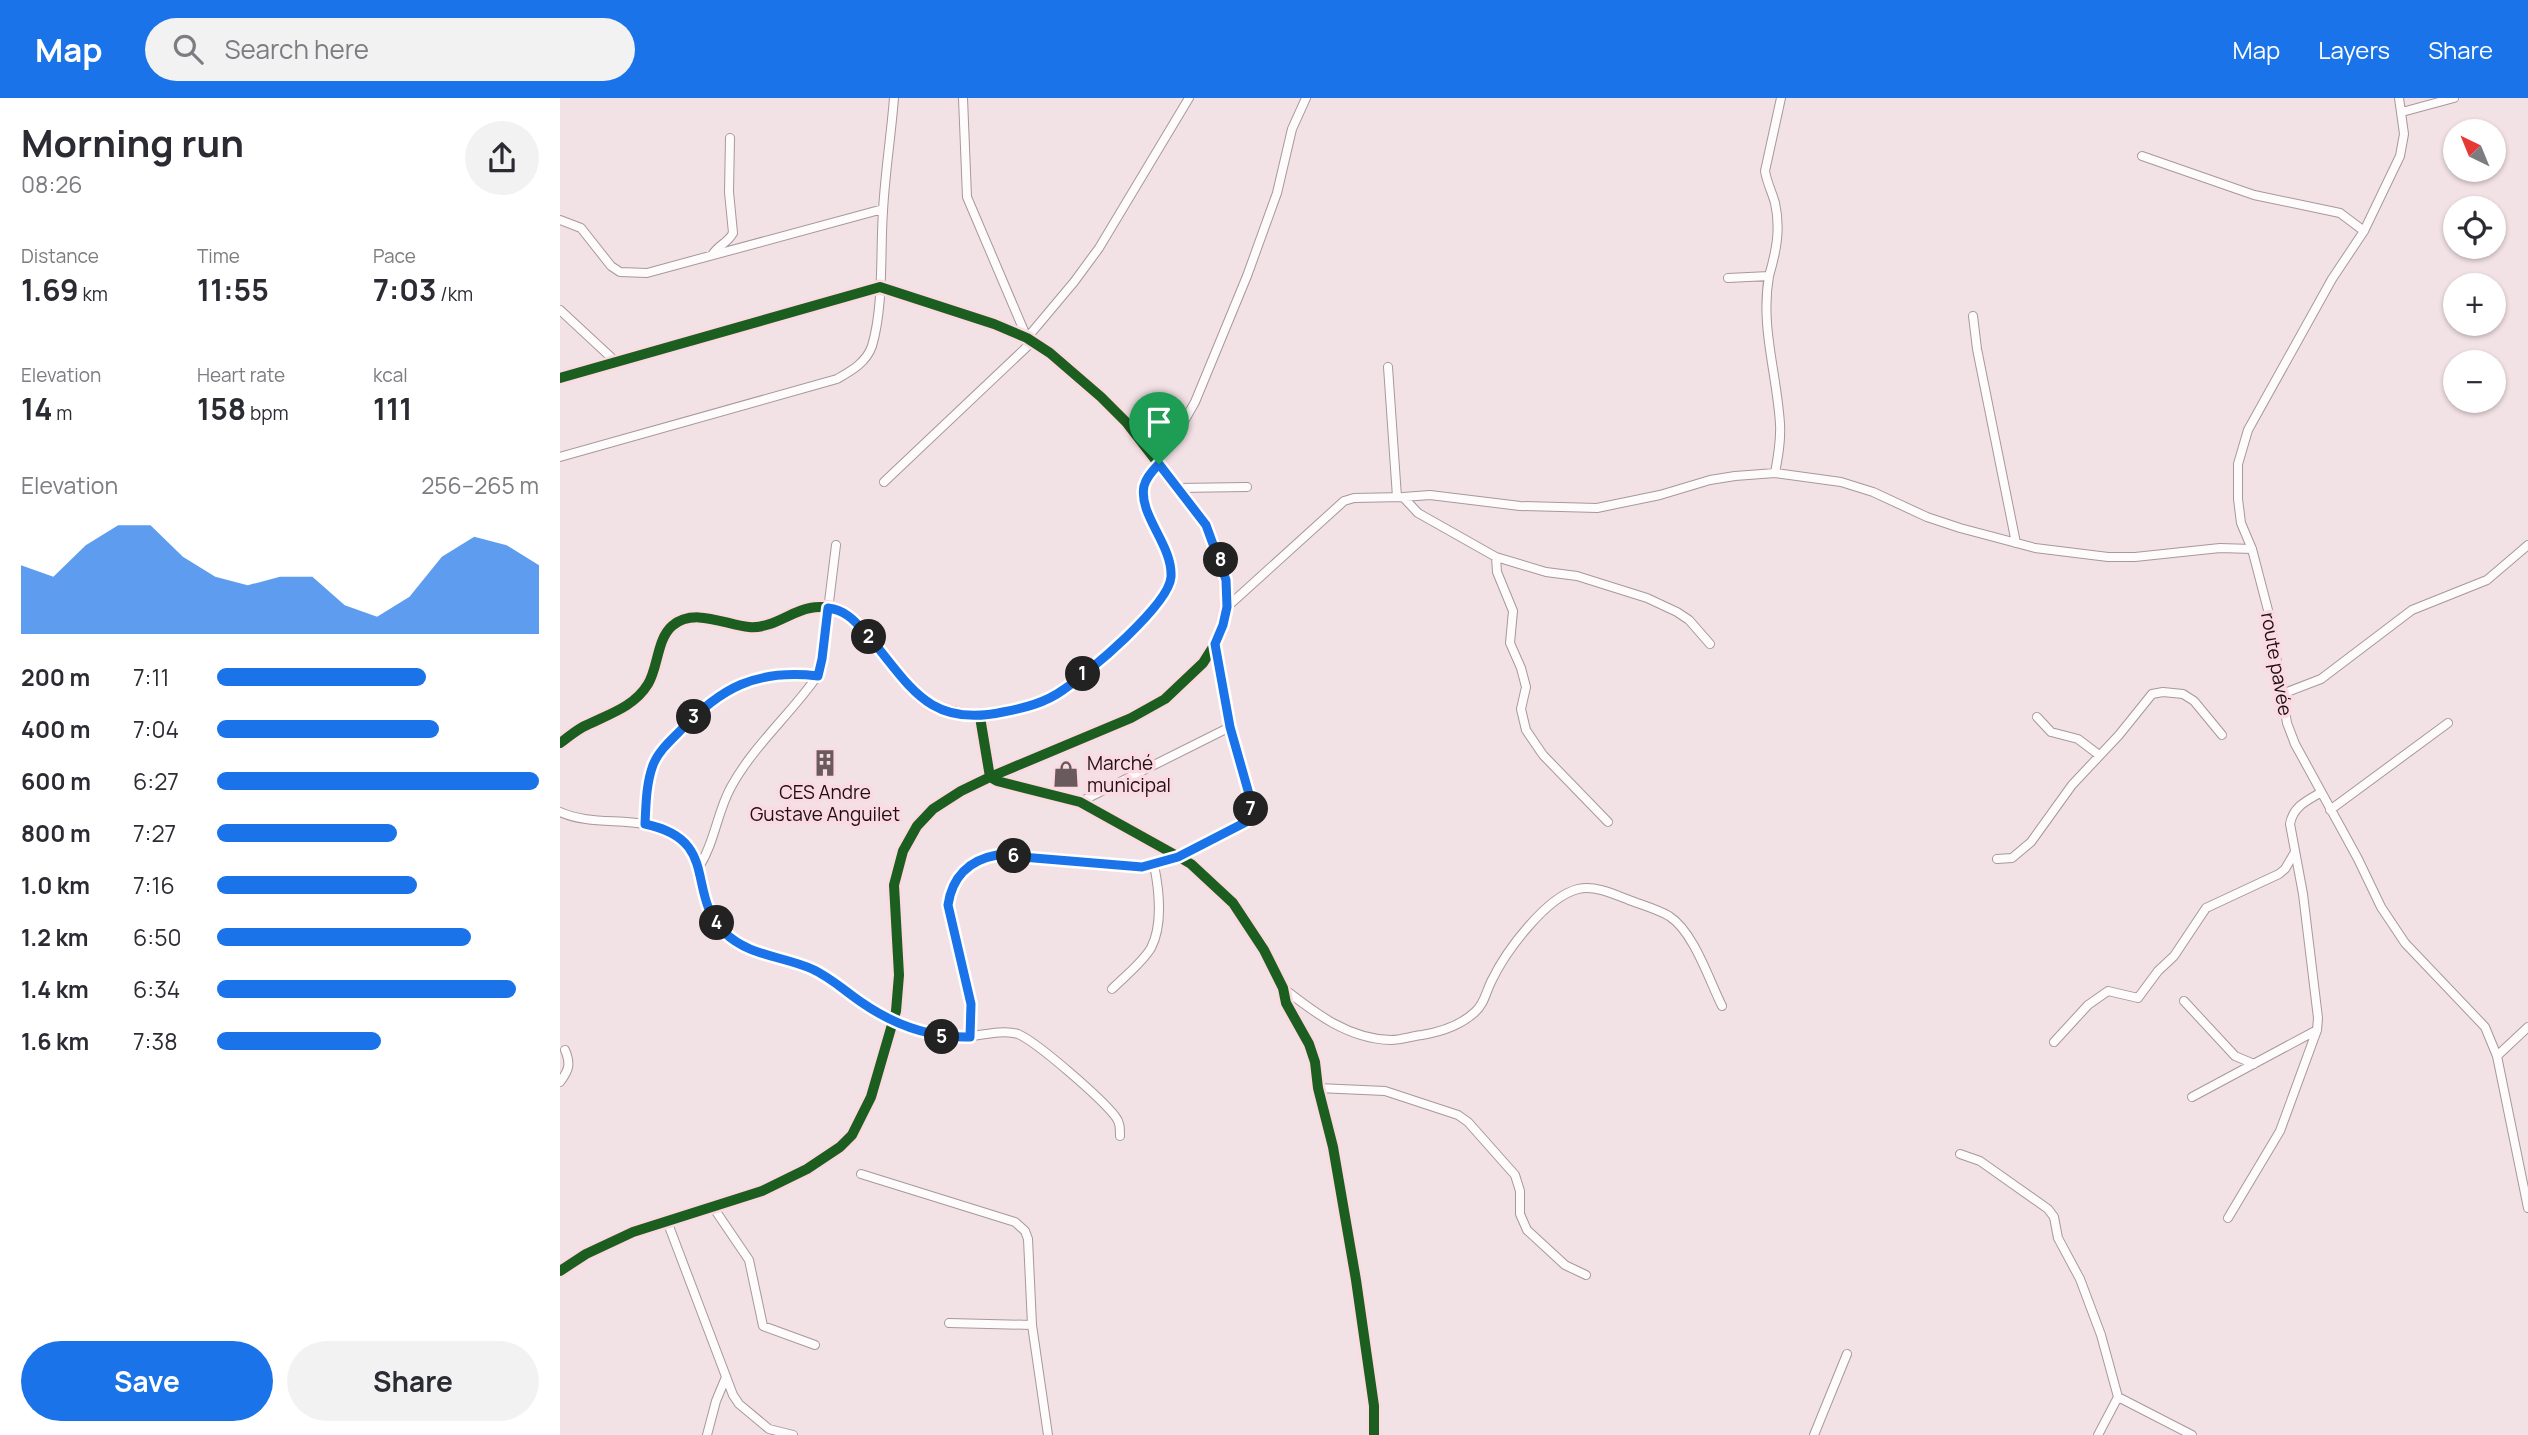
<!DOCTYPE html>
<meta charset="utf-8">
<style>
body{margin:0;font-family:Manrope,sans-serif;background:#f2f2f3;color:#2b2b33;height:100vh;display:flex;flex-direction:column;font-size:26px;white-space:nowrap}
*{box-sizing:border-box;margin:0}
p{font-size:23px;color:#7c7c81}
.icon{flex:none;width:38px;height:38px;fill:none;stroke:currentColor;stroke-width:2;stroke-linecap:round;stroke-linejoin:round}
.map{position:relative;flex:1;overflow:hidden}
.details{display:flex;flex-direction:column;background:#fff;width:560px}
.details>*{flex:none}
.needle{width:46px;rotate:317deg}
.tools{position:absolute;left:1883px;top:21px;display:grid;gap:14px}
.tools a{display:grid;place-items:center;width:63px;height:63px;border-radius:50%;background:#fff;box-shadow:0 2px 5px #0004;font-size:35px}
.pin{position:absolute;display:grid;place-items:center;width:60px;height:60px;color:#fff;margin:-72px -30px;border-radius:50% 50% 50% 0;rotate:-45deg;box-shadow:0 0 7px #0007}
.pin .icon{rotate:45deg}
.km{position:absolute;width:35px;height:35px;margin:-18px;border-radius:50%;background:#222;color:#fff;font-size:19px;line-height:35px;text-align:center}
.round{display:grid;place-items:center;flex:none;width:74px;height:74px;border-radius:37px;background:#f2f2f3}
.head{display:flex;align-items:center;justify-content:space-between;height:119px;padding:0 21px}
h1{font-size:38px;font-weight:700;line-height:52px}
.metrics{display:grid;grid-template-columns:repeat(3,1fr);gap:10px;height:119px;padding:7px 21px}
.metrics div{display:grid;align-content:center}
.metrics b{font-size:30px;font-weight:700}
.metrics small{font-size:19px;font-weight:400}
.metrics p{font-size:19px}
.chart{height:196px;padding:14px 21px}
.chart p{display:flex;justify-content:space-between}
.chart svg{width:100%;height:126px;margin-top:7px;fill:#1a73e8;opacity:.7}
.primary-button{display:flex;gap:14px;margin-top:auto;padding:14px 21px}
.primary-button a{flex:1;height:80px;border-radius:42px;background:#1a73e8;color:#fff;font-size:28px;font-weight:700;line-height:80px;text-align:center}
.primary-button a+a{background:#f2f2f3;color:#2b2b33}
ul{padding:0 21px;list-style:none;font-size:23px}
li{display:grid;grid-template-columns:112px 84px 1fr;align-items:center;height:52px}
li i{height:18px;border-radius:9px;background:#1a73e8}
header{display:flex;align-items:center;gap:42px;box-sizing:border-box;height:98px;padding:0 35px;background:#1a73e8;color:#fff}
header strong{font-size:33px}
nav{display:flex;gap:38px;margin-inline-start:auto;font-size:24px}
.search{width:490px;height:63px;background:#f2f2f3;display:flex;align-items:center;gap:18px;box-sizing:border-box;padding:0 24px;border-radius:38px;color:#7c7c81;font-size:26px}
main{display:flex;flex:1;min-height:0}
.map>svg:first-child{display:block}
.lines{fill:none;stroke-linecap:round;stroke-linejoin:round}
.street-casing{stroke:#a7989b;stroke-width:10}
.street{stroke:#fdfbfb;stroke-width:8}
.cycleway-casing{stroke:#fbdae1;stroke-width:15}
.cycleway{stroke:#1b5e20;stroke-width:10}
.route-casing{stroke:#fff;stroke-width:14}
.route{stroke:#1a73e8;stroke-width:9}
.labels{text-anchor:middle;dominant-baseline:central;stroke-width:7;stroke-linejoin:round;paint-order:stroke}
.street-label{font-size:19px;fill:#1e1014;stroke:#fbdae1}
.poi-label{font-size:19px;fill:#1e1014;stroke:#fbdae1;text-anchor:start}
</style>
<header>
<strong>Map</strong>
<div class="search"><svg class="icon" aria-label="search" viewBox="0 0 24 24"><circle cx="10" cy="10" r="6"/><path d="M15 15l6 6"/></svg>Search here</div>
<nav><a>Map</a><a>Layers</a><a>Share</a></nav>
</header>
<main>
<section class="details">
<div class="head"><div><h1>Morning run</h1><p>08:26</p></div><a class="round"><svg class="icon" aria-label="share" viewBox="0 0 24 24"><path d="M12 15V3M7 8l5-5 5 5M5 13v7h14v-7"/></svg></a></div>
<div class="metrics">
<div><p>Distance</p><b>1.69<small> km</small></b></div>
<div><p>Time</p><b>11:55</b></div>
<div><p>Pace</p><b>7:03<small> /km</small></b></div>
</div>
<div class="metrics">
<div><p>Elevation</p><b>14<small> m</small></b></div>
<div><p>Heart rate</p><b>158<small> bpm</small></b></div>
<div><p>kcal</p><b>111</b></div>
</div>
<div class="chart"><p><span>Elevation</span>256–265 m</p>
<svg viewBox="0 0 160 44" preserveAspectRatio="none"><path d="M0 44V20L10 24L20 13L30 6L40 6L50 17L60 24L70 27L80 24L90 24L100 34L110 38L120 31L130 17L140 10L150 13L160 20V44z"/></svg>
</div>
<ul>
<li><b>200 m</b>7:11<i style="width:65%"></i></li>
<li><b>400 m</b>7:04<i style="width:69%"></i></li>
<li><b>600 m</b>6:27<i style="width:100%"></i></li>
<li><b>800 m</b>7:27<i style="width:56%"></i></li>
<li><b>1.0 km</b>7:16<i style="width:62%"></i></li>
<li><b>1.2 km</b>6:50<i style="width:79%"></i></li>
<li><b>1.4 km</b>6:34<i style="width:93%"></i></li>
<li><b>1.6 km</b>7:38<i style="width:51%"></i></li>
</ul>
<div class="primary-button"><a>Save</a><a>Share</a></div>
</section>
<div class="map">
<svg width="1968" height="1337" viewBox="0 0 1968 1337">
<rect width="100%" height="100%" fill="#f3e2e5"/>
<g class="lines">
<defs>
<path id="street" d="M403,0l4,99 60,141 47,-56 25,-34 90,-150
M1839,0l5,36 -4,22 -36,75 -32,48 -84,151 -10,34v35l3,24 11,26 17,65 18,109 8,21 63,115 23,48 24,36 80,84 12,29 31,152
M1842,14l52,-14
M1582,58l112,39 86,18 24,18
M0,122l21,8 30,38 9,6 27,1 236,-64
M152,157c6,-10 16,-12 21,-22l-4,-41 1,-54
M1209,178c7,-24 12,-47 6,-73 -3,-11 -8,-20 -10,-32l16,-73
M1168,180l41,-2c-9,50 8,98 11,148 1,17 -2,33 -5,49
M0,212l55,51
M1413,218l4,33 39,194
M828,269l9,130
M0,280l320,-91 114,37 33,14 23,15 51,44 25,25 80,103 15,35 6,34 -4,31 -8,19 -12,19 -38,36 -34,19 -141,59 -29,14 -28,18 -16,17 -14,25 -9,34 5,90 -3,36 -25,86 -19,38 -12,12 -33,22 -45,22 -129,41 -47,22 -26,17
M593,358l25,-24 17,-30 52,-126 30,-83 15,-64 14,-31
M0,359l277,-78c14,-8 29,-16 35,-33 12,-41 8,-92 11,-135 2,-38 8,-75 11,-113
M324,384l149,-141
M618,390l69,-1
M843,399l27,-2 90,11 77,2 63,-13 50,-15 25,-4 40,-3 66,9 32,10 54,25 33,11 75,20 73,9h27l85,-9 32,1
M936,459l1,15 16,39 -3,32 11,25 5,19 -5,22 5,21 17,25 65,67
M667,509l117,-106 10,-3 49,-1 15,16 78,44 50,15 31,4 70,22 30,14 12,8 21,24
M1722,596l39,-15 91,-69 75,-30 41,-35
M420,619c22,-5 47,-8 67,-18 28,-12 121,-93 124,-122 4,-32 -32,-61 -27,-91 2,-8 9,-16 15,-22
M1477,619l14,15 27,7 21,16
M0,645c9,-6 17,-14 27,-18 22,-11 47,-18 61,-41 10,-16 9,-45 24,-58 22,-19 54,-1 77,1 23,2 40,-15 61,-19 9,-2 23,-1 31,3 26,13 60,68 83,90l10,6 46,10 10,60 7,4 83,21 99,55 12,7 42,39 31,47 19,38 3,15 23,41 6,18 3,26 15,59 23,133 18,126v29
M520,704l150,-75
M1770,712l118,-87
M0,714c35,16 80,2 114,22 33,19 24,63 45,92 22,30 63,29 94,44 30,14 54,44 85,54 16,6 34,13 51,14 20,1 51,-10 69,-4 19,8 83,64 97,82 5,6 5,12 5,20
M85,726c1,-19 1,-40 8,-59 5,-13 16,-23 26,-34 42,-44 77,-62 139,-56l4,-16 14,-114
M1437,761l15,-1 19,-16 41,-57 47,-50 33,-41 11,-2 20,2 11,7 28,34
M139,769c16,-25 18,-55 32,-80 23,-42 60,-73 87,-112
M723,890c32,25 65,51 108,52 10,0 21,-4 31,-5 18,-3 39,-10 53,-23 10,-9 11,-21 17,-32 14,-29 54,-83 86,-91 17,-4 36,5 51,11 13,5 28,9 40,16 25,16 40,64 53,90
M552,891c13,-13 30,-26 39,-41 12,-23 8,-59 3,-83
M1624,903l51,55 19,8
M410,939l1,-33 -23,-99c4,-28 21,-45 49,-50l145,12 37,-10 67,-35 5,-7v-14l-21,-74 -15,-83
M1494,944l34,-37 20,-14 30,7 20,-27 16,-15 32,-48 73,-34 6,-5 10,-17
M1937,958l31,-29
M0,984c9,-12 11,-18 5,-32
M758,990l67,3 73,24 10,7 47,53 5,16v23l7,16 38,35 21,10
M1632,999l125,-67
M1400,1056l20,7 68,48 6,8 4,21 22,41 21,56 17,62 -20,38
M301,1076l154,48 10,9 3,8 4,86 16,110
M153,1109l36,53 14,66 52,19
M1668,1120l52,-87 37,-101 1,-12 -15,-124 -13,-70c3,-17 16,-23 30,-31
M107,1123l66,174 6,9 30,25 24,6
M389,1225l83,2
M1558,1299l74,38
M147,1337l9,-34 10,-24
M1254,1337l33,-81"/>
</defs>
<use href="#street" class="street-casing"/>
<use href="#street" class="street"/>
<defs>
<path id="cycleway" d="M0,280l320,-91 114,37 33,14 23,15 51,44 25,25 80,103 15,35 6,34 -4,31 -8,19 -12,19 -38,36 -34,19 -141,59 -29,14 -28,18 -16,17 -14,25 -9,34 5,90 -3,36 -25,86 -19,38 -12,12 -33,22 -45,22 -129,41 -47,22 -26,17
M0,645c9,-6 17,-14 27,-18 22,-11 47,-18 61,-41 10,-16 9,-45 24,-58 22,-19 54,-1 77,1 23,2 40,-15 61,-19 9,-2 23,-1 31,3 26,13 60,68 83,90l10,6 46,10 10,60 7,4 83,21 99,55 12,7 42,39 31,47 19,38 3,15 23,41 6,18 3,26 15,59 23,133 18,126v29"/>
</defs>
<use href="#cycleway" class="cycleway-casing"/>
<use href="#cycleway" class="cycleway"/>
</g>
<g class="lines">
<defs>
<path id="route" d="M599,366l47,61 20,55 1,27 -4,18 -8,19 15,83 21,74v14l-5,7 -68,35 -36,10 -145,-12c-28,5 -45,22 -49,50l23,99 -1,33c-41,1 -76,-12 -109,-35 -16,-11 -31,-25 -49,-33 -29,-13 -64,-13 -88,-37 -39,-40 -3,-92 -79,-108 1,-19 1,-40 8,-59 5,-13 16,-23 26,-33 42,-45 77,-63 139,-56l4,-17 6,-51c16,2 25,11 35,22 45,50 61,99 140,82 21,-4 42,-9 60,-22 25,-17 106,-85 108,-113 2,-32 -33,-62 -27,-91 2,-8 9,-16 15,-22z"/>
</defs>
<use href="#route" class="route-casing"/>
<use href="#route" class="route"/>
</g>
<defs>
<symbol id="building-bare" viewBox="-9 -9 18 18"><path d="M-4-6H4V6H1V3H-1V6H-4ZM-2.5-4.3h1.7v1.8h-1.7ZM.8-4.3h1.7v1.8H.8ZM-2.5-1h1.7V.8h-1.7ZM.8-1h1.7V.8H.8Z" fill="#695a5d" stroke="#fbdae1" stroke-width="2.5" paint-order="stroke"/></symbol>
<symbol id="shop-bare" viewBox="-9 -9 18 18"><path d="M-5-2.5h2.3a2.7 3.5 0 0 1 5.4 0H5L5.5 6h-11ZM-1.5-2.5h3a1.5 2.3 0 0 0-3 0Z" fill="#695a5d" stroke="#fbdae1" stroke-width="2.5" paint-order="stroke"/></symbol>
</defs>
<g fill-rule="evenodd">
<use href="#building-bare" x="246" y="646" width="38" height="38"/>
<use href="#shop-bare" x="487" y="657" width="38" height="38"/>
</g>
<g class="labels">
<g class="street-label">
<text transform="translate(1717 566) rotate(80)">route pavée</text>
</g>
<g class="poi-label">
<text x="527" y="665">Marché<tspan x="527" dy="22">municipal</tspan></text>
<text x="265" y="694" text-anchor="middle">CES Andre<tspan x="265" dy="22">Gustave Anguilet</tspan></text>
</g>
</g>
</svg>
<div class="tools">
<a><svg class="needle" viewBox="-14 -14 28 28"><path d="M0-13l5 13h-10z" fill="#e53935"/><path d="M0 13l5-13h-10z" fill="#7c7c81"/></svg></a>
<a><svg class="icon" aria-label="locate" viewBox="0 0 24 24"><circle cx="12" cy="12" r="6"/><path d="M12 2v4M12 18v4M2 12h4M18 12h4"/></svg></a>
<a>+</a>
<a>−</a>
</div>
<div class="pin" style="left:599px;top:366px;background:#1e9e55"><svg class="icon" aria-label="arrive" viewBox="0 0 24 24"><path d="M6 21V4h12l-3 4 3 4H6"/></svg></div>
<b class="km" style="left:523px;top:576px">1</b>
<b class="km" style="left:309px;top:539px">2</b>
<b class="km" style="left:134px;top:619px">3</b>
<b class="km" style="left:157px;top:825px">4</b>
<b class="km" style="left:382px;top:939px">5</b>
<b class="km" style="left:454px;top:758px">6</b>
<b class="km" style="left:691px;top:711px">7</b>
<b class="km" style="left:661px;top:462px">8</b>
</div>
</main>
